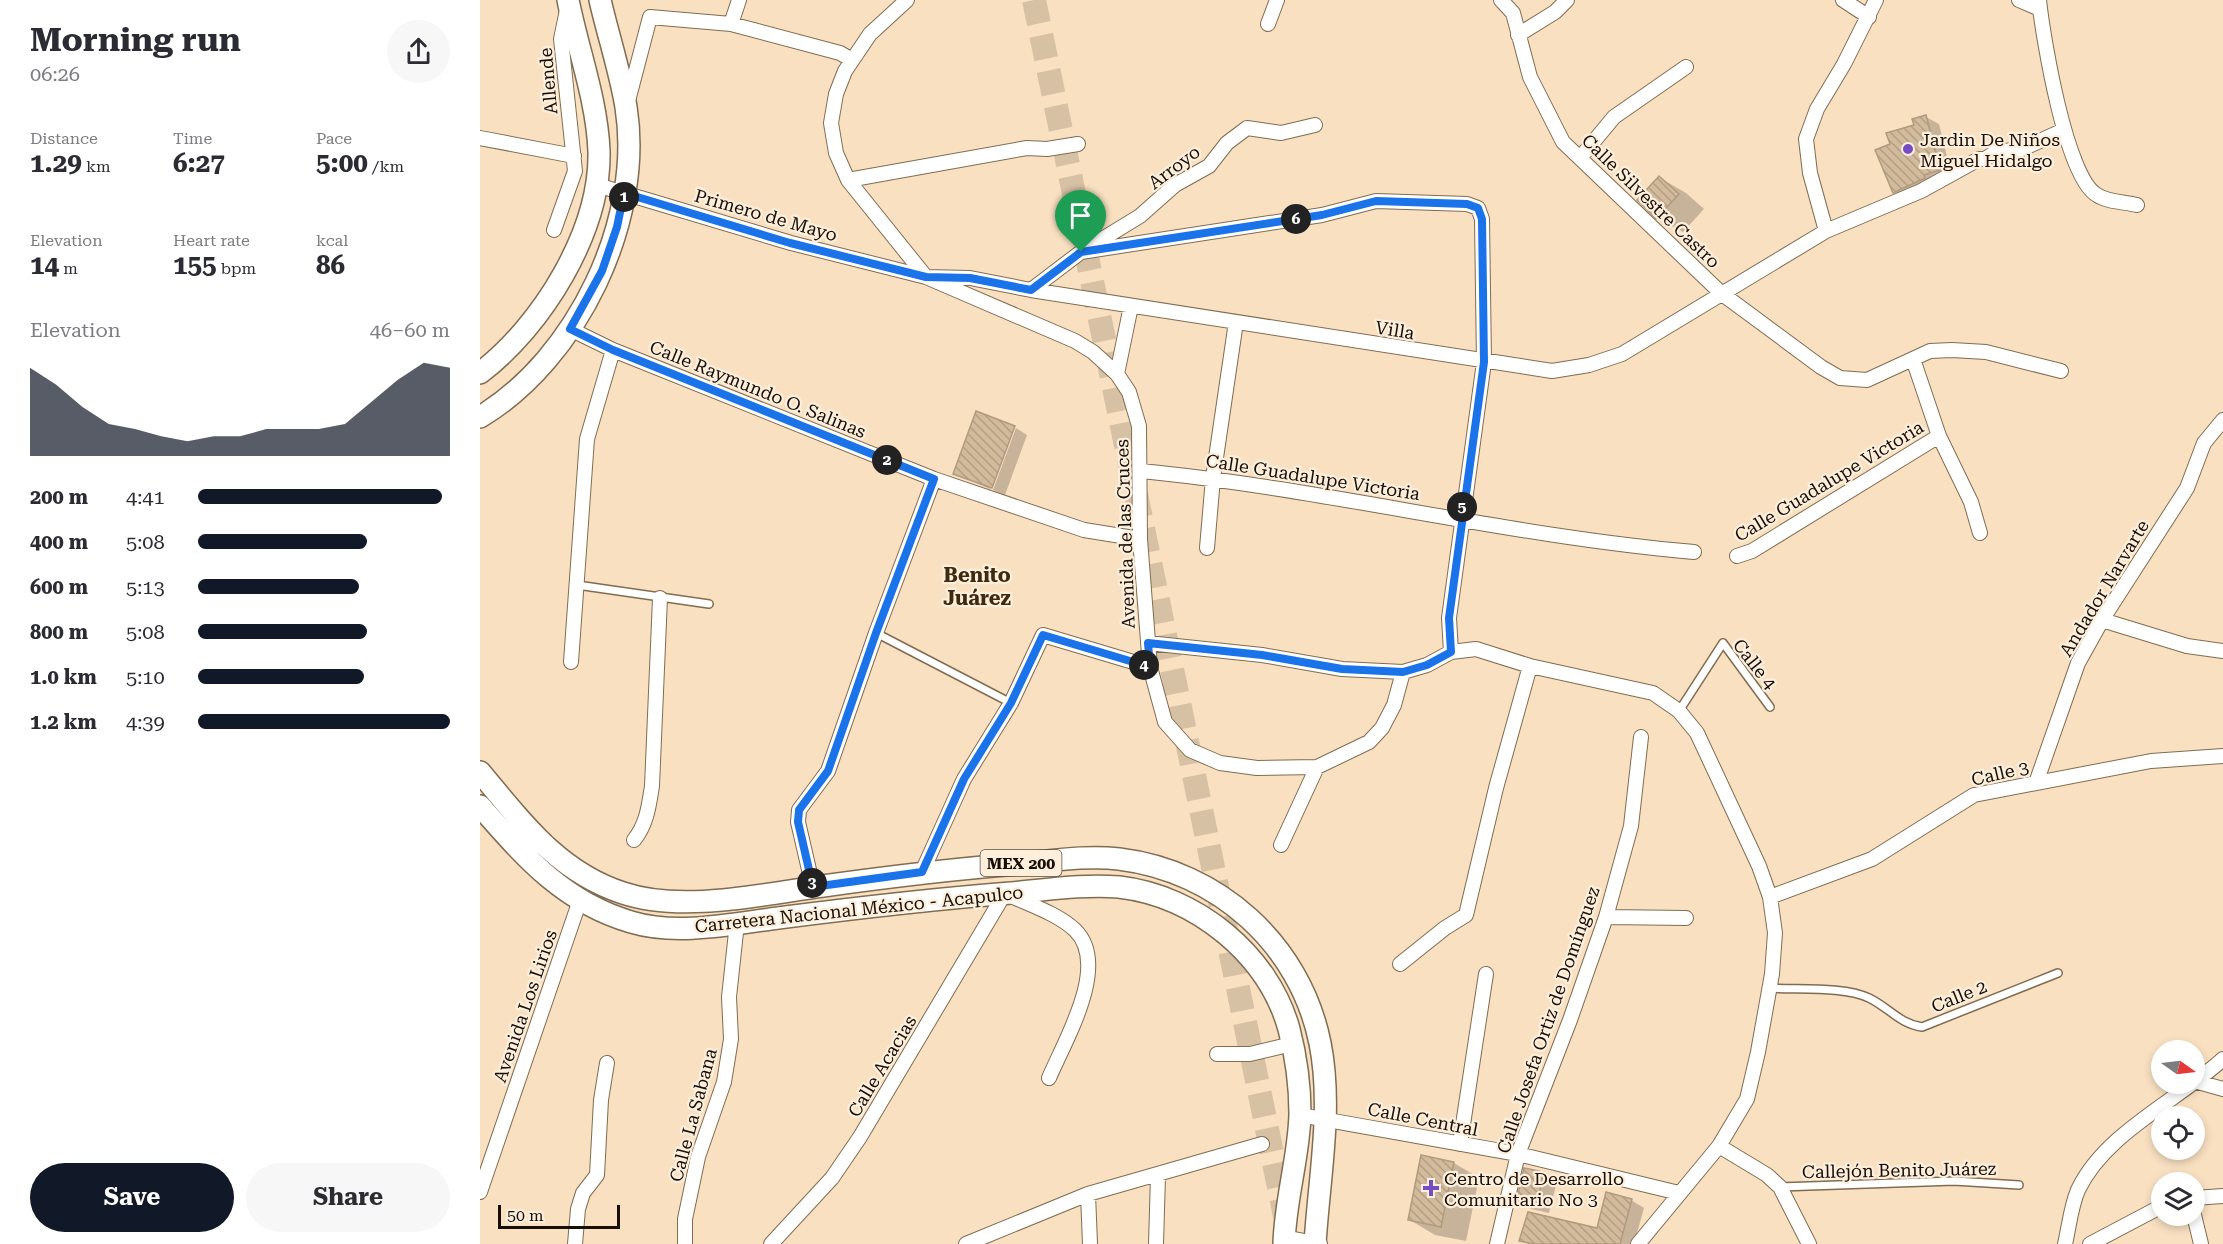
<!DOCTYPE html>
<meta charset="utf-8">
<style>
body{margin:0;font-family:"Roboto Serif",serif;background:#f7f7f7;color:#2b2b33;height:100vh;display:flex;flex-direction:column;font-size:22px;white-space:nowrap}
*{box-sizing:border-box;margin:0}
p{font-size:20px;color:#7c7c81}
.icon{flex:none;width:33px;height:33px;fill:none;stroke:currentColor;stroke-width:2;stroke-linecap:round;stroke-linejoin:round}
.map{position:relative;flex:1;overflow:hidden}
.details{display:flex;flex-direction:column;background:#fff;width:480px}
.details>*{flex:none}
.needle{width:39px;rotate:104deg}
.tools{position:absolute;left:1671px;top:1040px;display:grid;gap:12px}
.tools a{display:grid;place-items:center;width:54px;height:54px;border-radius:50%;background:#fff;box-shadow:0 3px 9px #0003;font-size:30px}
.scale{position:absolute;left:18px;bottom:15px;width:122px;box-sizing:border-box;padding-left:6px;border:3px solid #170f05;border-top:0;font-size:16px;line-height:21px;white-space:nowrap;color:#170f05;-webkit-text-stroke:4px #feefdc;paint-order:stroke}
.pin{position:absolute;display:grid;place-items:center;width:51px;height:51px;color:#fff;margin:-62px -26px;border-radius:50% 50% 50% 0;rotate:-45deg;box-shadow:0 0 6px #0007}
.pin .icon{rotate:45deg}
.km{position:absolute;width:30px;height:30px;margin:-15px;border-radius:50%;background:#222;color:#fff;font-size:16px;line-height:30px;text-align:center}
.round{display:grid;place-items:center;flex:none;width:63px;height:63px;border-radius:32px;background:#f7f7f7}
.overview{display:flex;align-items:center;justify-content:space-between;height:102px;padding:0 30px}
h1{font-size:33px;font-weight:700;line-height:45px}
.figures{display:grid;grid-template-columns:repeat(3,1fr);gap:9px;height:102px;padding:6px 30px}
.figures div{display:grid;align-content:center}
.figures b{font-size:26px;font-weight:700}
.figures small{font-size:16px;font-weight:400}
.figures p{font-size:16px}
.chart{height:168px;padding:12px 30px}
.chart p{display:flex;justify-content:space-between}
.chart svg{width:100%;height:108px;margin-top:6px;fill:#111827;opacity:.7}
.button{display:flex;gap:12px;margin-top:auto;padding:12px 30px}
.button a{flex:1;height:69px;border-radius:36px;background:#111827;color:#fff;font-size:24px;font-weight:700;line-height:69px;text-align:center}
.button a+a{background:#f7f7f7;color:#2b2b33}
ul{padding:0 30px;list-style:none;font-size:20px}
li{display:grid;grid-template-columns:96px 72px 1fr;align-items:center;height:45px}
li i{height:15px;border-radius:8px;background:#111827}
main{display:flex;flex:1;min-height:0}
.map>svg:first-child{display:block}
.shadow{fill:#0003}
.building{fill:url(#building-back-hatch);stroke:#b19a7d;stroke-width:1.5}
.lines{fill:none;stroke-linecap:round;stroke-linejoin:round}
.highway-tunnel{stroke:#d7c1a5;stroke-width:24;stroke-dasharray:24 12;stroke-linecap:butt}
.lane-casing{stroke:#826c50;stroke-width:10}
.street-casing{stroke:#826c50;stroke-width:16}
.primary-casing{stroke:#826c50;stroke-width:24}
.lane{stroke:#fff;stroke-width:7}
.street{stroke:#fff;stroke-width:14}
.primary{stroke:#fff;stroke-width:21}
.route-casing{stroke:#fff;stroke-width:12}
.route{stroke:#1a73e8;stroke-width:8}
.poi-dot{fill:#774cc4;stroke:#feefdc;stroke-width:2}
.labels{text-anchor:middle;dominant-baseline:central;stroke-width:4.5;stroke-linejoin:round;paint-order:stroke}
.shield{fill:#feefdc;stroke:#5c5246;stroke-width:1.5}
.shield-label{font-size:16px;font-weight:bold;fill:#170f05}
.street-label{font-size:18px;fill:#170f05;stroke:#feefdc}
.poi-label{font-size:18px;fill:#170f05;stroke:#feefdc;text-anchor:start}
.neighbourhood-label{font-size:20px;font-weight:bold;fill:#3d2a0f;stroke:#feefdc}
</style>
<main>
<section class="details">
<div class="overview"><div><h1>Morning run</h1><p>06:26</p></div><a class="round"><svg class="icon" aria-label="share" viewBox="0 0 24 24"><path d="M12 15V3M7 8l5-5 5 5M5 13v7h14v-7"/></svg></a></div>
<div class="figures">
<div><p>Distance</p><b>1.29<small> km</small></b></div>
<div><p>Time</p><b>6:27</b></div>
<div><p>Pace</p><b>5:00<small> /km</small></b></div>
</div>
<div class="figures">
<div><p>Elevation</p><b>14<small> m</small></b></div>
<div><p>Heart rate</p><b>155<small> bpm</small></b></div>
<div><p>kcal</p><b>86</b></div>
</div>
<div class="chart"><p><span>Elevation</span>46–60 m</p>
<svg viewBox="0 0 160 44" preserveAspectRatio="none"><path d="M0 44V8L10 15L20 24L30 31L40 33L50 36L60 38L70 36L80 36L90 33L100 33L110 33L120 31L130 22L140 13L150 6L160 8V44z"/></svg>
</div>
<ul>
<li><b>200 m</b>4:41<i style="width:97%"></i></li>
<li><b>400 m</b>5:08<i style="width:67%"></i></li>
<li><b>600 m</b>5:13<i style="width:64%"></i></li>
<li><b>800 m</b>5:08<i style="width:67%"></i></li>
<li><b>1.0 km</b>5:10<i style="width:66%"></i></li>
<li><b>1.2 km</b>4:39<i style="width:100%"></i></li>
</ul>
<div class="button"><a>Save</a><a>Share</a></div>
</section>
<div class="map">
<svg width="1743" height="1244" viewBox="0 0 1743 1244">
<defs>
<pattern id="building-back-hatch" width="6" height="6" patternUnits="userSpaceOnUse" patternTransform="scale(1.5)"><rect width="6" height="6" fill="#d2ba9c"/><path d="M-1 5l2 2M0 0l6 6M5-1l2 2" fill="none" stroke="#b49f85"/></pattern>
</defs>
<rect width="100%" height="100%" fill="#f9e0c1"/>
<path class="shadow" d="M1446,117l13,7 13,53 -45,23 -13,-8 -3,-47z
M1180,178l26,15 18,16 -21,23 -26,-14z
M533,427l-23,62 -35,-16z
M536,428l11,7 -22,60 -12,-5z
M974,1163l25,15 -13,63 -31,-6 -25,-15z
M1045,1169l19,5 13,7 -8,32 -18,-4 -13,-8z
M1151,1200l13,8 -10,36h-106l-7,-4 77,-10z"/>
<path class="building" d="M1446,115l14,55 -16,5 1,3 -32,15 -18,-43 15,-6 -4,-11 28,-8 -2,-6z
M1179,176l20,18 -23,25 -19,-19z
M496,411l39,15 -23,62 -39,-14z
M941,1155l33,7 -13,65 -33,-7z
M1044,1168l20,4 -8,35 -20,-5z
M1126,1192l26,7 -12,45h-86l-15,-3 9,-29 69,16z"/>
<g class="lines">
<path class="highway-tunnel" d="M554,0l252,1221"/>
<defs>
<path id="lane" d="M97,585l132,19
M396,633l135,70
M1199,711l44,-68 47,64
M1290,988c28,2 74,-2 99,10 19,9 31,26 53,29l136,-54
M1300,1187l174,-6 65,4"/>
<path id="street" d="M427,0l-37,34 -25,37 -9,23 -5,29 5,30 12,27 78,97 149,64 18,11 24,22 12,18 10,34 1,113 10,128 15,55 25,28 30,13 37,5 60,-1 52,-25 13,-14 12,-23 9,-33
M1021,0l12,13 17,64 33,65 158,151 100,74 19,11 27,2 63,-29 22,-1 34,2 75,19
M1363,0l26,17
M1539,0l21,9
M1559,0c4,37 27,178 58,195 10,7 28,7 40,10
M251,24l8,-24
M788,24l9,-24
M1038,35l37,-23 12,-12
M148,101l22,-84 81,7 109,29 12,7
M0,138l94,18
M1100,158l34,-41 72,-50
M368,180l179,-32 20,1 31,-5
M117,185l194,58 135,34 44,1 61,12 521,81 37,-6 33,-11 204,-123 95,-40 58,-32h6l11,-7 26,-3 42,-19
M74,230l21,-59 -14,-132 6,-29
M1346,231l-16,-58 -4,-34 11,-30 27,-45 32,-64
M601,252l241,-37 54,-14 91,3 11,4 4,11 2,143 -35,256 2,34
M551,290l50,-38 59,-36 35,-31 34,-19 18,-23 20,-15 34,5 34,-8
M90,329l43,21 321,129 150,51 56,9
M1433,359l26,77 32,66 9,31
M637,374l14,-68
M661,471c185,18 367,65 553,81
M727,548l6,-70 23,-156
M1257,556l15,-5 187,-115
M1622,620l85,26 36,5
M668,643l114,12 80,14 61,3 24,-7 24,-13 25,-3 54,17 123,27 26,18 18,22 62,133 11,31 5,36 -3,41 -14,78 -11,47 -28,47 -81,98
M91,662l16,-223 26,-89
M1556,783l42,-120 24,-43 85,-132 17,-45 19,-23
M154,840c13,-16 15,-35 18,-54l8,-188
M801,845l36,-78
M442,872l42,-93 47,-76 32,-68 107,32
M333,887l-15,-65 1,-12 29,-39 48,-138 58,-154
M1290,897l102,-38 102,-64 177,-34 72,-5
M1126,917l80,1
M920,964l45,-36 21,-13 30,-127 34,-122
M737,1054h33l42,-10
M1718,1082l25,7
M820,1115l218,39 161,39
M980,1144l26,-170
M1239,1146l48,29 13,12 29,57
M0,1192l100,-292
M608,1194l2,50
M1714,1198l29,-2
M1714,1215l7,29
M804,1237l36,7
M95,1244l3,-35 5,-16 14,-18 4,-75 6,-37
M205,1244v-25l13,-62 26,-75 7,-43 -2,-42 8,-74
M291,1244l61,-66 28,-41 145,-244c22,11 52,20 70,37 36,35 -11,112 -26,148
M486,1244l122,-50 174,-50
M676,1244l2,-68
M1017,1244l21,-90 52,-134 36,-103 25,-91 10,-89
M1585,1244c4,-17 6,-38 13,-54 27,-57 99,-89 145,-131
M1610,1244l72,-38"/>
<path id="primary" d="M0,373c62,-47 121,-142 119,-222 -2,-51 -21,-101 -31,-151
M0,417c97,-58 164,-197 146,-310 -6,-36 -18,-72 -26,-107
M0,772c42,50 78,100 143,121 59,20 140,1 200,-7 65,-9 130,-17 195,-22 33,-3 68,-9 101,-5 99,12 181,85 201,184 13,65 -1,135 -5,201
M0,806c45,51 83,96 151,116 46,14 101,2 147,-4 78,-10 155,-19 233,-25 35,-3 72,-9 108,-6 77,9 149,67 170,142 7,27 11,57 11,85 -1,43 -15,86 -16,130"/>
</defs>
<use href="#lane" class="lane-casing"/>
<use href="#street" class="street-casing"/>
<use href="#primary" class="primary-casing"/>
<use href="#lane" class="lane"/>
<use href="#street" class="street"/>
<use href="#primary" class="primary"/>
</g>
<g class="lines">
<defs>
<path id="route" d="M144,193l166,50 136,34 44,1 61,12 50,-38 241,-37 54,-14 91,3 11,4 4,11 2,143 -35,256 2,34 -24,13 -24,7 -61,-3 -80,-14 -114,-12 2,24 -107,-32 -32,68 -47,76 -42,93 -109,15 -15,-65 1,-12 29,-39 48,-138 58,-154 -321,-129 -43,-21 32,-58 15,-44z"/>
</defs>
<use href="#route" class="route-casing"/>
<use href="#route" class="route"/>
</g>
<g class="poi-dot">
<circle cx="1428" cy="149" r="6"/>
<path d="M948 1179h6v6h6v6h-6v6h-6v-6h-6v-6h6z"/>
</g>
<g class="labels">
<rect class="shield" x="500.5" y="850" width="81" height="26" rx="4.5"/>
<g class="shield-label">
<text x="541" y="863">MEX 200</text>
</g>
<g class="street-label">
<text transform="translate(68 81) rotate(-95)">Allende</text>
<text transform="translate(694 167) rotate(-37)">Arroyo</text>
<text transform="translate(1171 201) rotate(44)">Calle Silvestre Castro</text>
<text transform="translate(286 215) rotate(16)">Primero de Mayo</text>
<text transform="translate(915 330) rotate(9)">Villa</text>
<text transform="translate(278 389) rotate(22)">Calle Raymundo O. Salinas</text>
<text transform="translate(833 477) rotate(9)">Calle Guadalupe Victoria</text>
<text transform="translate(1349 481) rotate(-31)">Calle Guadalupe Victoria</text>
<text transform="translate(645 534) rotate(-92)">Avenida de las Cruces</text>
<text transform="translate(1624 588) rotate(-59)">Andador Narvarte</text>
<text transform="translate(1275 664) rotate(52)">Calle 4</text>
<text transform="translate(1520 773) rotate(-13)">Calle 3</text>
<text transform="translate(379 909) rotate(-6)">Carretera Nacional México - Acapulco</text>
<text transform="translate(1479 996) rotate(-22)">Calle 2</text>
<text transform="translate(45 1006) rotate(-71)">Avenida Los Lirios</text>
<text transform="translate(1068 1020) rotate(-71)">Calle Josefa Ortiz de Domínguez</text>
<text transform="translate(402 1066) rotate(-59)">Calle Acacias</text>
<text transform="translate(213 1115) rotate(-75)">Calle La Sabana</text>
<text transform="translate(943 1119) rotate(11)">Calle Central</text>
<text transform="translate(1419 1170) rotate(-1)">Callejón Benito Juárez</text>
</g>
<g class="poi-label">
<text x="1440" y="139">Jardin De Niños<tspan x="1440" dy="21">Miguel Hidalgo</tspan></text>
<text x="964" y="1178">Centro de Desarrollo<tspan x="964" dy="21">Comunitario No 3</tspan></text>
</g>
<g class="neighbourhood-label">
<text x="497" y="575">Benito<tspan x="497" dy="23">Juárez</tspan></text>
</g>
</g>
</svg>
<div class="tools">
<a><svg class="needle" viewBox="-14 -14 28 28"><path d="M0-13l5 13h-10z" fill="#e53935"/><path d="M0 13l5-13h-10z" fill="#7c7c81"/></svg></a>
<a><svg class="icon" aria-label="locate" viewBox="0 0 24 24"><circle cx="12" cy="12" r="6"/><path d="M12 2v4M12 18v4M2 12h4M18 12h4"/></svg></a>
<a><svg class="icon" aria-label="layers" viewBox="0 0 24 24"><path d="M12 4l9 5-9 5-9-5zM3 14l9 5 9-5"/></svg></a>
</div>
<div class="scale">50 m</div>
<div class="pin" style="left:601px;top:252px;background:#1e9e55"><svg class="icon" aria-label="arrive" viewBox="0 0 24 24"><path d="M6 21V4h12l-3 4 3 4H6"/></svg></div>
<b class="km" style="left:144px;top:197px">1</b>
<b class="km" style="left:407px;top:460px">2</b>
<b class="km" style="left:332px;top:883px">3</b>
<b class="km" style="left:664px;top:665px">4</b>
<b class="km" style="left:982px;top:507px">5</b>
<b class="km" style="left:816px;top:219px">6</b>
</div>
</main>
